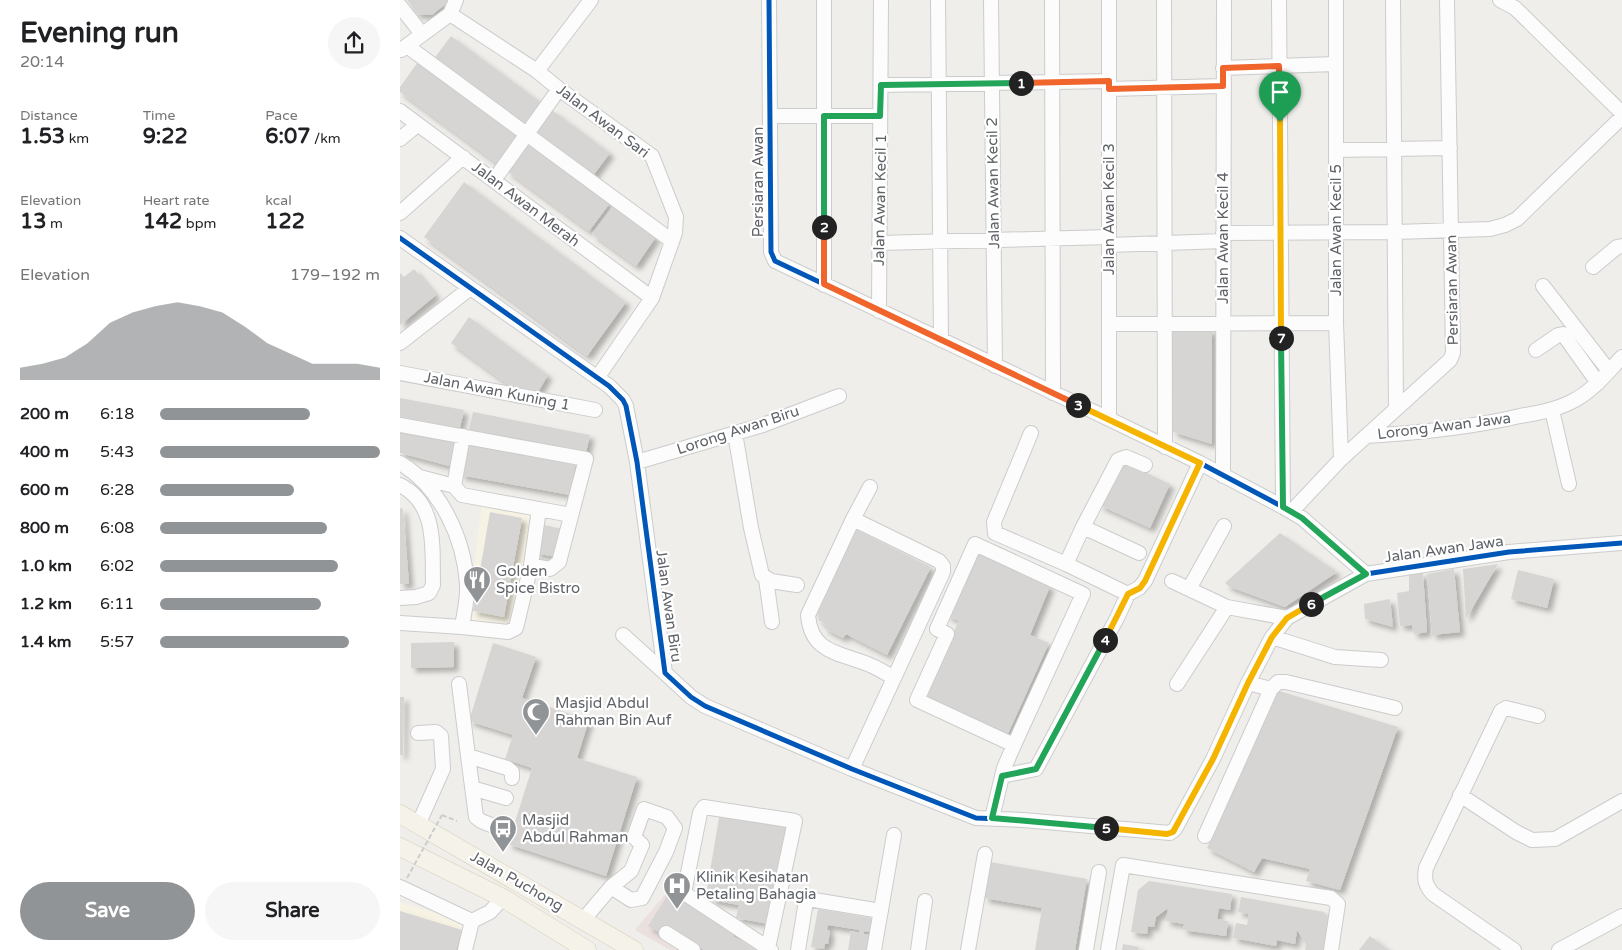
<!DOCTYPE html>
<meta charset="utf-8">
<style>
body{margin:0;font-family:"Varela Round",sans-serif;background:#f6f6f6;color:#202124;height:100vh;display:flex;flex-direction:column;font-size:19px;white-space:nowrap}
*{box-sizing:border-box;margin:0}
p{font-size:16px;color:#757577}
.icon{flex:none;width:28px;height:28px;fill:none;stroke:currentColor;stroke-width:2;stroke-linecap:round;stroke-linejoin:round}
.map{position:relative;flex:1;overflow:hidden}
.panel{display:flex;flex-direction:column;background:#fff;width:400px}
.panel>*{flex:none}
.pin{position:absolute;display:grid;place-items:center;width:42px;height:42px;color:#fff;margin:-51px -21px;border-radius:50% 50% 50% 0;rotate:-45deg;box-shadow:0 0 5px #0007}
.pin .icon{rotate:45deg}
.km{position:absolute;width:25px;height:25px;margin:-12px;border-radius:50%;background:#222;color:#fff;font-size:14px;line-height:25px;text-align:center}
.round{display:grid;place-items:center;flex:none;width:52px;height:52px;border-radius:26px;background:#f6f6f6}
.headline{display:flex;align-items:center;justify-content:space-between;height:85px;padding:0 20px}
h1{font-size:28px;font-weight:800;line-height:38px}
.metrics{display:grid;grid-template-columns:repeat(3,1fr);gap:8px;height:85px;padding:5px 20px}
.metrics div{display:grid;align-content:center}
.metrics b{font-size:21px;font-weight:800}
.metrics small{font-size:14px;font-weight:400}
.metrics p{font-size:14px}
.chart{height:140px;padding:10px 20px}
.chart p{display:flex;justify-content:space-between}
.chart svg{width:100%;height:90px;margin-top:5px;fill:#919496;opacity:.7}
.cta{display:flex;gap:10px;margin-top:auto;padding:10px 20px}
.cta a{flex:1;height:58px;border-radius:30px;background:#919496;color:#fff;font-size:20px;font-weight:800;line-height:58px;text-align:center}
.cta a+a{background:#f6f6f6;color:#202124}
ul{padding:0 20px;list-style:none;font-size:16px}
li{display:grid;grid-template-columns:80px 60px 1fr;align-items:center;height:38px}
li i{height:12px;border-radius:6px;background:#919496}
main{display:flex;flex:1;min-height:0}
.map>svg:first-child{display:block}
.commercial{fill:#f7f3e4}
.medical{fill:#eae0de}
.building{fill:#d6d5d3;filter:url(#shadow)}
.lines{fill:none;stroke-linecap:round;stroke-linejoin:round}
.minor-casing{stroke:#cbcccc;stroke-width:16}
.major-casing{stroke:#d7ceb8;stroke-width:19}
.path{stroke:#cacfcc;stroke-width:2;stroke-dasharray:5 2.5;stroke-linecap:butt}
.minor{stroke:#fdfcfc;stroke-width:14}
.major{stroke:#f4f2e9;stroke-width:18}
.path-bridge{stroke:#cacfcc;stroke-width:2;stroke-dasharray:5 2.5;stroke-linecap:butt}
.cycleway-casing{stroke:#fff;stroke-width:8}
.cycleway{stroke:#0057b8;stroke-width:5}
.split-1-casing{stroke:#fff;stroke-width:10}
.split-2-casing{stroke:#fff;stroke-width:10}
.split-3-casing{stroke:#fff;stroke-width:10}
.split-4-casing{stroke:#fff;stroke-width:10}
.split-5-casing{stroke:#fff;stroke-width:10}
.split-6-casing{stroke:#fff;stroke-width:10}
.split-7-casing{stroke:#fff;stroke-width:10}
.split-8-casing{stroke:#fff;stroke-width:10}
.split-1{stroke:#f0652b;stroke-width:6}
.split-2{stroke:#22a559;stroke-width:6}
.split-3{stroke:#f0652b;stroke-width:6}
.split-4{stroke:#f5b400;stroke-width:6}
.split-5{stroke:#22a559;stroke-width:6}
.split-6{stroke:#f5b400;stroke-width:6}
.split-7{stroke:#22a559;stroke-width:6}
.split-8{stroke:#f5b400;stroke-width:6}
.labels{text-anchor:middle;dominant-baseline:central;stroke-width:4.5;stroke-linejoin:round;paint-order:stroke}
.street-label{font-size:15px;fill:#5f6368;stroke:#fff}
.poi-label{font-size:15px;fill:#5f6368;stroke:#fff;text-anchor:start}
</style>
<main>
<section class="panel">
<div class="headline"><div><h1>Evening run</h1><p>20:14</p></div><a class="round"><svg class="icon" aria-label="share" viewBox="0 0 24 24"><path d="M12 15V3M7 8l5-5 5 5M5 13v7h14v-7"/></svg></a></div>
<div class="metrics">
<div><p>Distance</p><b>1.53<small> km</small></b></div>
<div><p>Time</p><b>9:22</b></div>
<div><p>Pace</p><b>6:07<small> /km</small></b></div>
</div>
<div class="metrics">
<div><p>Elevation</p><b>13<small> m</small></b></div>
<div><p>Heart rate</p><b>142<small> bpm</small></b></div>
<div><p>kcal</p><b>122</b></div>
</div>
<div class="chart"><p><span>Elevation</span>179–192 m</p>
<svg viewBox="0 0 160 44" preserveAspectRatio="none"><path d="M0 44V38L10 36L20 33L30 26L40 16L50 11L60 8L70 6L80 8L90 11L100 18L110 26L120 31L130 36L140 36L150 36L160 38V44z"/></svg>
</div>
<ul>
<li><b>200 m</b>6:18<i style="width:68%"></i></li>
<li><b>400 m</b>5:43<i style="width:100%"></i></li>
<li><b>600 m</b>6:28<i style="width:61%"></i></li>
<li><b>800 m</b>6:08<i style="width:76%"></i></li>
<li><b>1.0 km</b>6:02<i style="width:81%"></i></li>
<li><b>1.2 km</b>6:11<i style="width:73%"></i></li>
<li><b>1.4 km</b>5:57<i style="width:86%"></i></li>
</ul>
<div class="cta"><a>Save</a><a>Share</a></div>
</section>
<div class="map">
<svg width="1222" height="950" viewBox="0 0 1222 950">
<defs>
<filter id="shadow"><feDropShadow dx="4.5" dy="4.5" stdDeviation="2.5" flood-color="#0004"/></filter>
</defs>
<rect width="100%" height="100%" fill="#efeeea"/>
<path class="commercial" d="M82,504l54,8 -25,117 -44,-5z
M0,902l67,21 -6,27h-61z"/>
<path class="medical" d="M269,890l93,60h-92l-35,-20z"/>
<path class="building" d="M7,0h43l-18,15 -15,-1z
M51,36l92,68 -18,24 -92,-68z
M18,62l101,75 -20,28 -99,-73v-5z
M152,110l58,43 -18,24 -58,-43z
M128,143l82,60 -21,28 -82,-60z
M64,182l162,120 -39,54 -163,-119z
M213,206l43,31 -20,29 -44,-32z
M14,269l22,26 -36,30v-52l4,4z
M69,317l79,58 -10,17 -28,-6 -59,-43z
M812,329v115l-39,-12 -2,-100z
M0,398l64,12 -5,22 -59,-12z
M73,412l117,23 -5,22 -117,-24z
M0,430l59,10 -6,27 -53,-14z
M66,441l110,20 -6,34 -110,-20z
M719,460l51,24 -20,44 -51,-23z
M0,508l3,1 6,75h-9z
M90,512l32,6 -18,99 -31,-6z
M140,524l22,5 -5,28 -22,-4z
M455,529l76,38 -44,88 -41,-21 -3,4 -19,-10 1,-4 -7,-4 2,-5 -7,-4z
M880,533l57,39 -52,35 -55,-20 -5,-4z
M577,553l73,33 -20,49 19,8 -42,93 -84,-42 36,-73 -13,-6z
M1098,564l-32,55 -3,-50z
M1054,569l6,63 -28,3 -5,-61z
M1118,570l36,9 -7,29 -36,-9z
M1023,573l4,59 -13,2 -2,-9 -12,1 -3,-33 12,-2v-17z
M990,599l3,28 -28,-8 -1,-15z
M54,642v25l-43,1v-25z
M93,643l43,14 -14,41 67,22 -12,38 60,19 -31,99 -98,-32 24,-76 -27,-9 8,-24 -44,-14z
M876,690l122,37 -58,163 -34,-9 4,-12 -48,-11 -8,14 -47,-24z
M0,697h4l-1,58h-3z
M320,812l72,13 -23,99 -33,-6 3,-13 -28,-5 1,-10 -5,-1z
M590,862l97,17 -12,71h-40l7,-42 -58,-10z
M749,881l83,13 -2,16 -11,-2 -2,11 11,2 -2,15 -43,-6 1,-6 -18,-3 2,-13 -12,9 -2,10 -6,-1 -1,8 -16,-2 7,-42z
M270,891l65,41 -2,4 22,14h-51l-39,-24 -5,7 -12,-7z
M841,897l83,15 8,12 -5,26h-22l1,-6 -9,-14 -2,14 -18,-4 -1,6 -43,-8 3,-15 11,2 2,-11 -11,-2z
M418,909l54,9 -2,14 -6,-1 -1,3 6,1 -2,15h-19l3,-19 8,2 1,-3 -32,-5 -1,5 3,1 -2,13h-3l-1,5 -13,-2z
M0,911l62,19 -6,20h-56z
M970,936l19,14h-30z
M723,944l16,3 -1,3h-16z"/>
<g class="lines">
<defs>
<path id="minor" d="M369,0l2,252 4,9 334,158 91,44 83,44 19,11 64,56
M424,0v285
M538,0l3,340
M591,0l4,366
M652,0l1,393
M709,0v419
M764,0l1,447
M879,0l4,507
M936,0v323l5,136
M993,0l3,409
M1100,0l15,8 107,105
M0,6l22,28
M50,14l87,57 22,18 93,67 24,61 -1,16 -23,65 -55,80
M7,46l265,195
M1,50l49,-36 6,-14
M823,68l112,-4
M137,71l54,-71
M481,85l228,-4
M709,89l114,-3
M0,111l252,187
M370,116h110
M0,139l17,-14
M936,150l114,-2
M94,180l65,-91
M0,213l63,-56
M823,233l172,-1 95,-3 15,-4 12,-6 105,-102
M0,238l209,148 14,14 3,6 11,56 28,211 26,24 14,9 147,63 124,49 47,2 147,13 5,-4 38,-70 35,-76 24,-46 15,-19 79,-44 143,-22 113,-9
M479,243l230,-6
M709,245l114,-4
M1193,267l24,-20 5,-1
M1143,286l66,85
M479,311l2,-311
M709,324l227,-1
M0,343l69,-54
M1136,350l22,-15 5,-1 35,49
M0,373l195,37
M1152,410l17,74
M0,425l186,34 -27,103 -9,7 -19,-4
M335,433l16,95 11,47 9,6 26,4
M631,433l-37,89 1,11 71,31
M966,436c52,-3 103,-8 154,-20 18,-3 35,-6 51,-14 21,-10 36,-29 51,-45
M237,462l126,-37 76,-29
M0,463c41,24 64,76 67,121 1,14 -3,29 -5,43l-62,-4
M823,476l1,-476
M20,477l34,9 8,9 109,20
M0,485c38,19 32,64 33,100l-4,8 -13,4 -16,1
M54,486l9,-50
M892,511l49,-52 109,-99 3,-7 -6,-353
M453,519l17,-32
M683,527l56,26
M366,579l6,43
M772,581l55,26 60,11
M789,589l35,-63
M728,594l-62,-30 17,-37 35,-67 8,-3 19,8
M62,627l46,5 8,-4 15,-63 8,-56
M223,635l42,38
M872,637l63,20 46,3
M848,683l23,6 7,-7h8l109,26
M59,684l9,72
M777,684l50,-77
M18,733l18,-1 5,4 2,33 -25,56
M452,769l91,-197v-6l-4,-5 -86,-42 -45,96c3,35 26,37 54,47 11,3 22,10 32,16
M602,776l34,-7 81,-151 11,-24 11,-6 6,-7 55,-118
M72,788l34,10
M1060,795l56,37 16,8 23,-1 67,-38
M592,818l12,-50 10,-23 69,-151 -108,-50 -38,85 10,5 -30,66 97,45
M96,827l-15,-6 -5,-4 -8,-61 39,12 5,4v6
M805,836l66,-147
M0,887l72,34 18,-9 13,-14
M184,919l27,-32 20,-16 11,-26 -8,-8 10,-28 23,8 8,11 -9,24 -24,46 -11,2 -20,-13
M266,933l27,17
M368,948l27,-127 -91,-14 -4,6 -16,80 84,55 3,2
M65,950l7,-29
M398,950l8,-49 2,-2 73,12
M474,950l20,-115
M518,950l7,-49
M568,950l17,-96
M686,950l13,-78
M708,950l15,-85 208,33 7,6 -7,46
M1114,950l-81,-56c-8,-9 -9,-15 -7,-26l75,-157 5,-3 32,8
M1159,950l63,-34"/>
<path id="major" d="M0,814l234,136
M0,847l103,51 84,52"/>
</defs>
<use href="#minor" class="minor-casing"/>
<use href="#major" class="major-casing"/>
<path class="path" d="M42,815l15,6"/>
<use href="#minor" class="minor"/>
<use href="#major" class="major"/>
<path class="path-bridge" d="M7,878l35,-63"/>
<defs>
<path id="cycleway" d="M369,0l2,252 4,9 334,158 91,44 83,44 19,11 64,56
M0,238l209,148 14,14 3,6 11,56 28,211 26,24 14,9 147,63 124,49 47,2 147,13 5,-4 38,-70 35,-76 24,-46 15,-19 79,-44 143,-22 113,-9"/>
</defs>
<use href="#cycleway" class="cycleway-casing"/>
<use href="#cycleway" class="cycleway"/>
</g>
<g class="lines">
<defs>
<path id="split-1" d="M621,83l88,-2v8l114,-3v-18l56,-2 1,56"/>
<path id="split-2" d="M424,227v-111h56l1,-31 140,-2"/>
<path id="split-3" d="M424,227v57l254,121"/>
<path id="split-4" d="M678,405l122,58 -55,118 -5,7 -12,6 -23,46"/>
<path id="split-5" d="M705,640l-69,129 -34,7 -10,42 114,10"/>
<path id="split-6" d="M706,828l61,6 6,-2 40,-73 35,-76 24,-46 15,-19 24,-14"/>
<path id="split-7" d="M881,338l2,169 19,11 64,56 -55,30"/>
<path id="split-8" d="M880,122l1,216"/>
</defs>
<use href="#split-1" class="split-1-casing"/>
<use href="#split-2" class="split-2-casing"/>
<use href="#split-3" class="split-3-casing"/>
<use href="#split-4" class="split-4-casing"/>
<use href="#split-5" class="split-5-casing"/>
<use href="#split-6" class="split-6-casing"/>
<use href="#split-7" class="split-7-casing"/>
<use href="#split-8" class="split-8-casing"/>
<use href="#split-1" class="split-1"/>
<use href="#split-2" class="split-2"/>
<use href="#split-3" class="split-3"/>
<use href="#split-4" class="split-4"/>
<use href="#split-5" class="split-5"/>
<use href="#split-6" class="split-6"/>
<use href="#split-7" class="split-7"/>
<use href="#split-8" class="split-8"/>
</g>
<defs>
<symbol id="restaurant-pin" viewBox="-11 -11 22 30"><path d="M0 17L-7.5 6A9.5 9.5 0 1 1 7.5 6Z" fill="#919496" stroke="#fff"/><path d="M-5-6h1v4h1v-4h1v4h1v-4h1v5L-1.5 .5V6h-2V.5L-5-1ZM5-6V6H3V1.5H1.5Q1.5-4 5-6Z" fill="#fff"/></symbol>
<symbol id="mosque-pin" viewBox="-11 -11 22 30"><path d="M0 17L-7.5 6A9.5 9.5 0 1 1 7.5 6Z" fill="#919496" stroke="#fff"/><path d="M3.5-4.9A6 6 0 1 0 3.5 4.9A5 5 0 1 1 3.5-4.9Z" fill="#fff"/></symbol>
<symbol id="bus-pin" viewBox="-11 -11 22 30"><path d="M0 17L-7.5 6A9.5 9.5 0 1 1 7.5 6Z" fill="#919496" stroke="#fff"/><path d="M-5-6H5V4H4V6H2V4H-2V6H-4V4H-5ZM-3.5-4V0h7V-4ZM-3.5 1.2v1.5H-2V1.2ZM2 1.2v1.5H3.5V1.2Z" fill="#fff"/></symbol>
<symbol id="hospital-pin" viewBox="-11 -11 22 30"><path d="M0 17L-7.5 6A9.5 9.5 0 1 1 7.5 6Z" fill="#919496" stroke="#fff"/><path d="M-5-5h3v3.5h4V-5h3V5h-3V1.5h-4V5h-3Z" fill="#fff"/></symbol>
</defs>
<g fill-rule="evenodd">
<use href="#restaurant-pin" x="61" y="564" width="32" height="43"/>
<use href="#mosque-pin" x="120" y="696" width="32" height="43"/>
<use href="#bus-pin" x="87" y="813" width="32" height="43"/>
<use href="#hospital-pin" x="261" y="870" width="32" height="43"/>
</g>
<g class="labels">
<g class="street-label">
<text transform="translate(203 121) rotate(37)">Jalan Awan Sari</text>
<text transform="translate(358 182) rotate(-90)">Persiaran Awan</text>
<text transform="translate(593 183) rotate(-91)">Jalan Awan Kecil 2</text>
<text transform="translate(480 200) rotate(-89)">Jalan Awan Kecil 1</text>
<text transform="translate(126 204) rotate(37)">Jalan Awan Merah</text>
<text transform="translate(709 209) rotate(-90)">Jalan Awan Kecil 3</text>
<text transform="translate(936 230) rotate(-90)">Jalan Awan Kecil 5</text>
<text transform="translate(823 238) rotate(-90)">Jalan Awan Kecil 4</text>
<text transform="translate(1052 290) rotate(-91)">Persiaran Awan</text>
<text transform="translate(97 391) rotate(11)">Jalan Awan Kuning 1</text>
<text transform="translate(1044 426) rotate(-7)">Lorong Awan Jawa</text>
<text transform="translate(338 430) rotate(-18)">Lorong Awan Biru</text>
<text transform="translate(1044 549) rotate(-8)">Jalan Awan Jawa</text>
<text transform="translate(269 606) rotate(82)">Jalan Awan Biru</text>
<text transform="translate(117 881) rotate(30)">Jalan Puchong</text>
</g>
<g class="poi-label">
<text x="96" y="571">Golden<tspan x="96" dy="17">Spice Bistro</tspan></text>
<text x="155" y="703">Masjid Abdul<tspan x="155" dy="17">Rahman Bin Auf</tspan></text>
<text x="122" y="820">Masjid<tspan x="122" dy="17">Abdul Rahman</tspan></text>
<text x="296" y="877">Klinik Kesihatan<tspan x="296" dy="17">Petaling Bahagia</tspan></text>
</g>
</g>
</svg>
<div class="pin" style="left:880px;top:122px;background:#1e9e55"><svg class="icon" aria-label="arrive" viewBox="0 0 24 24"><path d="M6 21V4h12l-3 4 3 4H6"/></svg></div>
<b class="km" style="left:621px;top:83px">1</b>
<b class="km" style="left:424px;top:227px">2</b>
<b class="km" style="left:678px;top:405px">3</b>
<b class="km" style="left:705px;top:640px">4</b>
<b class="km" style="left:706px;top:828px">5</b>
<b class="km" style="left:911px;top:604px">6</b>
<b class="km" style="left:881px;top:338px">7</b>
</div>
</main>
